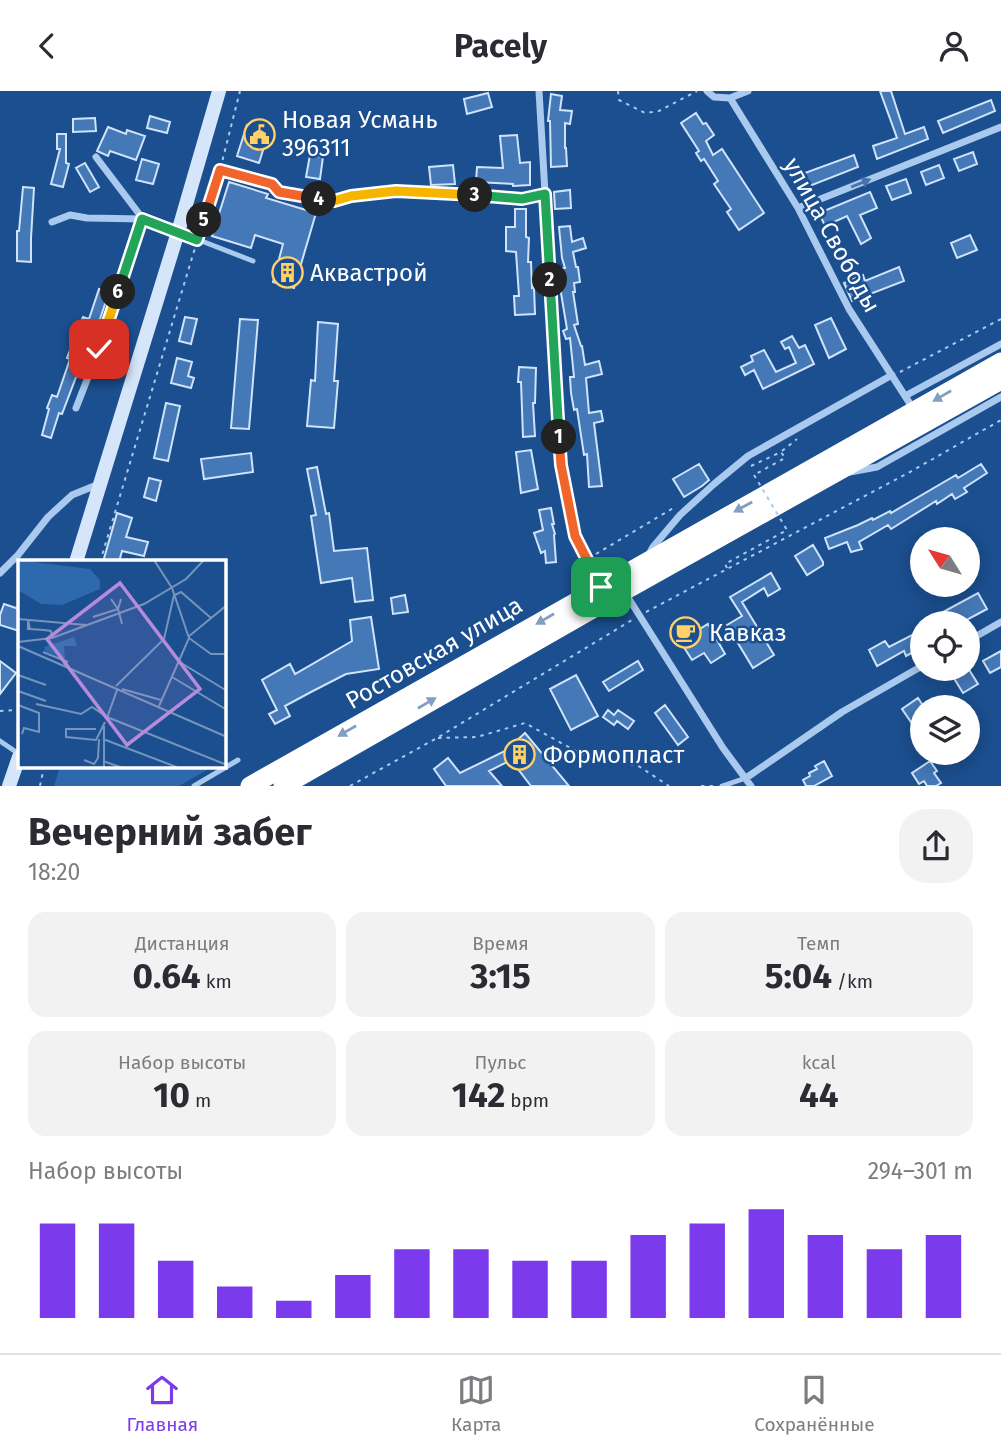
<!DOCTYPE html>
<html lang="ru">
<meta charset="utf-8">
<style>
body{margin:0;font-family:"Fira Sans",sans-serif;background:#f2f2f3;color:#2b2b33;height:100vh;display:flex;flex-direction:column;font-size:26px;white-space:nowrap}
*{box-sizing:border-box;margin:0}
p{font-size:23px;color:#7c7c81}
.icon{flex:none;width:38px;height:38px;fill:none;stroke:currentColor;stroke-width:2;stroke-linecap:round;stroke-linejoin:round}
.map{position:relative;height:695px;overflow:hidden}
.details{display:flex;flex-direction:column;background:#fff;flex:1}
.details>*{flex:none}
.needle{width:46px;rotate:307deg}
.fabs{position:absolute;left:910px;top:436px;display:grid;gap:14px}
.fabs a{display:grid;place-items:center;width:70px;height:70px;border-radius:50%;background:#fff;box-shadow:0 4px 18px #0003;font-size:35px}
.pin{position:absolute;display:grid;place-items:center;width:60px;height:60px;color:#fff;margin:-30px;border-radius:14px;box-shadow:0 4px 10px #0006}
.km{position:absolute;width:35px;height:35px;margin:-18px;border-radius:50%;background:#222;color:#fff;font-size:19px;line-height:35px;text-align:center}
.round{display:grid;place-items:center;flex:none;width:74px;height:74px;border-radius:28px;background:#f2f2f3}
.summary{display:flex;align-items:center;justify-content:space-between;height:119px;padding:0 28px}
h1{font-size:38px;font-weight:700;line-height:52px}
.metrics{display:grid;grid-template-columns:repeat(3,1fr);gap:10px;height:119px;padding:7px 28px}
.metrics div{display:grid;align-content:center;border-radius:18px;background:#f2f2f3;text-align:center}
.metrics b{font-size:35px;font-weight:700}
.metrics small{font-size:19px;font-weight:400}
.metrics p{font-size:19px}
.chart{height:196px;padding:14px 28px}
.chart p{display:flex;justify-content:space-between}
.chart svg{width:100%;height:126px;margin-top:7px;stroke:#7c3aed;stroke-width:6}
header{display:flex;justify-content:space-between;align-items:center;height:91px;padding:0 28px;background:#fff;font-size:32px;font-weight:700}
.menu{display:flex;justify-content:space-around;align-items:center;height:98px;border-top:2px solid #e1e1e2;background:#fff;font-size:19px;color:#7c7c81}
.menu a{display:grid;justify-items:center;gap:4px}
.menu .selected{color:#7c3aed}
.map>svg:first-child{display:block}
.green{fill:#2e69ad}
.building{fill:#4478b7;stroke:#cfe3fa;stroke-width:2}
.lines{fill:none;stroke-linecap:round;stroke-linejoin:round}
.path{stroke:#a9c9ee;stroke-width:2;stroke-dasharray:3.5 5;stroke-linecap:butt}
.lane{stroke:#a9c9ee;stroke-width:5}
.street{stroke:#a9c9ee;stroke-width:7}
.secondary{stroke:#d6e6fa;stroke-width:14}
.highway{stroke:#fff;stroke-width:19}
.path-bridge{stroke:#a9c9ee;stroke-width:2;stroke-dasharray:3.5 5;stroke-linecap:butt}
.oneway{fill:#4674ac}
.oneway2{fill:#829ec1}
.split-1-casing{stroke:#fff;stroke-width:14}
.split-2-casing{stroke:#fff;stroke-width:14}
.split-3-casing{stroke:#fff;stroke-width:14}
.split-4-casing{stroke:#fff;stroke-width:14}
.split-5-casing{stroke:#fff;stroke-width:14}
.split-6-casing{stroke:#fff;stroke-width:14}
.split-7-casing{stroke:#fff;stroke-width:14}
.split-1{stroke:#f0652b;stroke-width:9}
.split-2{stroke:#22a559;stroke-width:9}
.split-3{stroke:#22a559;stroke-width:9}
.split-4{stroke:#f5b400;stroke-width:9}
.split-5{stroke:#f0652b;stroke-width:9}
.split-6{stroke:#22a559;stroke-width:9}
.split-7{stroke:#f5b400;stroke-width:9}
.labels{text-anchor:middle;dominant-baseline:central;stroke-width:5;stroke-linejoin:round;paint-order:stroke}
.poi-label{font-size:24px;fill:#fff;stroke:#1b4f8f;text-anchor:start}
.street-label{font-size:24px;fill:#fff;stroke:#1b4f8f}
.inset-road{fill:none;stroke:#7695bc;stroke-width:2}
.view{fill:#b68bdc;fill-opacity:0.15;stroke:#b68bdc;stroke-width:3.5}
.inset-edge{fill:none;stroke:#fff;stroke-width:3.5}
</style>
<header><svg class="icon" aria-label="back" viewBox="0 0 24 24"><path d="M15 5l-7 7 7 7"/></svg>Pacely<svg class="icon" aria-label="person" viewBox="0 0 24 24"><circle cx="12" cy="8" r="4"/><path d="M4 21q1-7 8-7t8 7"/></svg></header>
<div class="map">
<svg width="1001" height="695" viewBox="0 0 1001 695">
<rect width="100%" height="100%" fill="#1b4f8f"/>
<path class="green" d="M60,676h146l1,3 -28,16h-125z"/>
<path class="building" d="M880,0h11l14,43 19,-7 4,12 -51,20 -4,-13 24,-8z
M488,2l4,14 -25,7 -3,-15z
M551,3l11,2 -2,14 12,1 -2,13 -5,-1v25h1l1,18 -16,1 -1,-46h-2z
M991,9l4,11 -52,22 -5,-12z
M696,22l7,11 3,-1 8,12 -8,6 7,14 9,-6 42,64 -25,17 -12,-18 4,-3 -17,-25 4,-3 -14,-22 -3,2 -5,-8 3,-2 -18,-28z
M150,25l20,6 -3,11 -20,-5z
M95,27l1,13 -23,1v-13z
M247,34l22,6 -10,32 -22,-7z
M108,36l18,7 1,-4 18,6 -9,24 -26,-9 -2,5 -11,-5z
M57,43h9v29l3,1 -6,23 -12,-3 9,-35h-3z
M517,44l3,28 10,-1v23l-17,1v-2l-37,-2 1,-15 26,1 -3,-32z
M973,61l4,12 -18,7 -5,-12z
M310,64l13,2 -3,22 -14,-2z
M854,64l4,12 -51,20 -5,-13z
M142,68l17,5 -6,20 -17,-4z
M85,72l14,24 -9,5 -14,-24z
M453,74l2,19 -24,1 -2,-18z
M939,74l5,13 -18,7 -5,-13z
M906,88l5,14 -19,7 -6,-14z
M229,91l39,12 -2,4 50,15 -22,75 -21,-6 10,-38 -28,-9 -4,13 -39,-12z
M23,96l11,1 -3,50v24l-14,-1v-30h2z
M570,99l1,18 -16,1 -1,-17z
M870,101l7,16 -17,7 11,23 -10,6 -14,-28 -22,10 -6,-13z
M515,118h11v28l3,1 -1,24h3l1,26 2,-1 1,27 -20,1 -1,-19h5l-3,-44 -10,-1v-24h9z
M570,135l2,16 11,-4 3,10 -13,4 3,15h2l2,15 -6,1 1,9h-2l5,32 -4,1 7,21h1l3,19 14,-4 3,13 -16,4 3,35 12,-2 2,10 -9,2 8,63 -13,1 -2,-33 -3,1 -7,-46 -3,1 -3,-17 -1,-16h4l-4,-39 -4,1 -3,-8 4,-2 -10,-60 8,-1 -3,-10 -3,-31z
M970,144l7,15 -20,8 -6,-15z
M899,176l5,14 -52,20 -8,-18 19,-8 2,6z
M99,198l10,3 -15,45 -8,-3 -7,16 8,3 -5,11h-1l-19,50 -3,-1 -8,25 -9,-3 7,-26 -2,-1 5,-13 5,2 13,-38 -3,-1 16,-41 6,2z
M185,226l12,2 -6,25 -12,-3z
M831,227l15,31 -17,9 -14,-33z
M240,228l18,1 -9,109 -18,-1z
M318,231l20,2 -4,57h4l-4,47 -27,-2 4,-46 4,1z
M792,245l7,12 6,-3 9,19 -51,25 -9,-19 -9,5 -4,-8 12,-6 -2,-5 13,-6 12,22 20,-9 -7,-16 -4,2 -4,-7z
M177,267l15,4 -4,14 6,2 -3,10 -20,-5z
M519,276l17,1 -1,35h-2l2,33 -12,1 -2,-55h-3z
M166,312l14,3 -12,55 -14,-3z
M531,359l7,39 -17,4 -5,-41z
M251,362l2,19 -49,7 -3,-20z
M699,373l10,16 -7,6 -18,11 -11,-18z
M981,373l6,9 -23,15 3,4 -12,7 -3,-5 -15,10 -1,-3 -45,28 -3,-4 -29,17 3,7 -11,3 -4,-10 -18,7 -4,-11 33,-13 14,-7 1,2 17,-9 1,2 65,-38 2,3z
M317,376l9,47 3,-1 5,38 33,-3 6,52 -18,2 -3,-24 -31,5 -10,-67 5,-1 -9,-46z
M149,387l12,3 -5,20 -12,-4z
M551,417l3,16h-2l3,10 -1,1 2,27 -10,1 -1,-12 -4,2 -7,-20 9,-3 -4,-20z
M117,422l15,5 -6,19 22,5 -4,14 -22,-5 -3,11h-16z
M813,454l10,17v3l-16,10 -12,-19z
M771,482l9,16 -12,7 -4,-8 -22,14 32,53 -21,13 -26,-43 15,-9 -12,-19z
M978,502l9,16 -26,14h-26l-3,-5z
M405,504l3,17 -15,2 -2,-16z
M4,513l15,5v22l-19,-6v-10z
M371,526l8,52 -33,5 -35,18 -26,14 5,10 -15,8 -6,-10 8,-4 -15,-30 28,-16 5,10 57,-33 -2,-21z
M708,533l17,30 -14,9 -7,-10 -12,7 -12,-19z
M912,544l7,14 -13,7 -2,-5 -27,15 -8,-16 16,-9 4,6z
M1001,560v16l-11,6 -7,-12z
M0,570l16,12 -16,21z
M638,570l5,9 -34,21 -6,-9z
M968,577l10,16 -15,9 -11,-18 10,-6z
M576,584l22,41 -27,14 -21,-41z
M918,607l4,6v10l-11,8 -9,-13z
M665,614l23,32 -10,8 -23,-32z
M608,619l6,5 4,-5 16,11 -6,8 -11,-8 -3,4 -11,-8z
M525,642l44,53h-38l-20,-26 -22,11 13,15h-56l-12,-17 14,-11 12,15 45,-22z
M824,670l8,15 -18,10h-8l-3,-6 7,-4 -1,-3 8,-4 -2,-3z
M930,670l7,10 -3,2 7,10 -5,3h-9l-3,-5 -5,3 -7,-11z"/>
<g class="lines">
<path class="path" d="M618,0l1,9 26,13 14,-2 38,-20
M222,80l50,13 7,8 55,9 17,-5 45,-5 90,5 36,4 15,-4
M200,142l20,-63 20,-79
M900,281l101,-53
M782,360l15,-12
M751,375l30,-14 4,6 -31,17
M596,463l79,-47
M100,471l95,-314
M727,477l-2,-4 62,-34
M646,521l264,-140 91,-52
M0,620l19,-1
M438,647l39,-1 48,-14 69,38 43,4 32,21
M40,695l4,-19
M350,695l87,-48 195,-118
M701,695h13"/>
<path class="lane" d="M181,142l72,28
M0,650l19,13
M194,695l44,-26
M722,695l24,-8"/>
<path class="street" d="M539,0l22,374 14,71 25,50
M707,0l7,6 16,1 68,110 51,101 65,101
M730,7l18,-7
M798,117l203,-81
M52,131l18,-7 17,3 56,1 -47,-62
M905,305l96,-52
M76,317l23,-59 44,-130 35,13
M850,381l27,-5 124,-70
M648,465l5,-9 27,-32 34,-31 34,-28 144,-81
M0,482l18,-18 30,-38 24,-22 27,-11
M624,500l99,157 28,38
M968,550l33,-19
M746,687l96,-66 80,-46"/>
<path class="secondary" d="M76,471l102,-330 41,-141
M9,695l10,-29"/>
<path class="highway" d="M250,695l751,-424
M283,695l341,-195 377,-211"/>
<path class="path-bridge" d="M754,384l33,55"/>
</g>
<defs><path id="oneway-solid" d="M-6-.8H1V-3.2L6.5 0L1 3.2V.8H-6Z" transform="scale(1.75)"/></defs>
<use class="oneway" href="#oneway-solid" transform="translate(861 92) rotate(-22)"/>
<g class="oneway2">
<use href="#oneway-solid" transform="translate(942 305) rotate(150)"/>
<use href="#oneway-solid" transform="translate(743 416) rotate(151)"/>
<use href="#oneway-solid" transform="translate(545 528) rotate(150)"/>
<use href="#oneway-solid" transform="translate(427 612) rotate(-30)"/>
<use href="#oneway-solid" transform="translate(347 640) rotate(150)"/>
</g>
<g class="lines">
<defs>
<path id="split-1" d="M559,346l2,28 14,71 26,51"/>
<path id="split-2" d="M550,189l9,157"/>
<path id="split-3" d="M475,104l47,4 23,-5 5,86"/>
<path id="split-4" d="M319,108l15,2 17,-5 45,-5 79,4"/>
<path id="split-5" d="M204,129l16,-50 52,14 7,8 40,7"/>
<path id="split-6" d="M118,201l24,-73 55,21 7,-20"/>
<path id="split-7" d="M99,258l19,-57"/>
</defs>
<use href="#split-1" class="split-1-casing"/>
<use href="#split-2" class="split-2-casing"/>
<use href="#split-3" class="split-3-casing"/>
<use href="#split-4" class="split-4-casing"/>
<use href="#split-5" class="split-5-casing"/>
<use href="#split-6" class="split-6-casing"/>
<use href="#split-7" class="split-7-casing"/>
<use href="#split-1" class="split-1"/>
<use href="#split-2" class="split-2"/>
<use href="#split-3" class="split-3"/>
<use href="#split-4" class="split-4"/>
<use href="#split-5" class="split-5"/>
<use href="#split-6" class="split-6"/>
<use href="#split-7" class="split-7"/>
</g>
<defs>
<symbol id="civic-ring" viewBox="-11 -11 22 22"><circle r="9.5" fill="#1b4f8f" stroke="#ffd166" stroke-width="1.5"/><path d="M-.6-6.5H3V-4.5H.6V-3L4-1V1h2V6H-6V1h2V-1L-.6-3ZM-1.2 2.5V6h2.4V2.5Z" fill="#ffd166"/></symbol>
<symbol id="building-ring" viewBox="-11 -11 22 22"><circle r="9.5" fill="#1b4f8f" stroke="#ffd166" stroke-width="1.5"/><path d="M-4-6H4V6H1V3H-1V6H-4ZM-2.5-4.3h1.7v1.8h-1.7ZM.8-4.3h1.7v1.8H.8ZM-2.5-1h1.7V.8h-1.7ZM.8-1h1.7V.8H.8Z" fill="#ffd166"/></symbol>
<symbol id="cafe-ring" viewBox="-11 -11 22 22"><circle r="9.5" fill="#1b4f8f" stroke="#ffd166" stroke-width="1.5"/><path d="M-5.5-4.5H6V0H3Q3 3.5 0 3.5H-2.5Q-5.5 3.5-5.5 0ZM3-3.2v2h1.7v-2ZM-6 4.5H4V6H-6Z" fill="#ffd166"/></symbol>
</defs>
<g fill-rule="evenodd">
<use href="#civic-ring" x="242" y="26" width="35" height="35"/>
<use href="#building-ring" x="270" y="164" width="35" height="35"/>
<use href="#cafe-ring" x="668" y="524" width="35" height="35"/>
<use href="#building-ring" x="502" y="646" width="35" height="35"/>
</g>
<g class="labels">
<g class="poi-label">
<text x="282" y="29">Новая Усмань<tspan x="282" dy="28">396311</tspan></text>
<text x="310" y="182">Аквастрой</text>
<text x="709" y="542">Кавказ</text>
<text x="543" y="664">Формопласт</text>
</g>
<g class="street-label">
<text transform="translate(832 144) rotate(61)">улица Свободы</text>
<text transform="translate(434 562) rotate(-30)">Ростовская улица</text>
</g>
</g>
<g transform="translate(18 469)">
<rect width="208" height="208" fill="#1b4f8f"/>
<path d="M0,0l72,9 10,11v9l-38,16 -21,-1 -23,-14zM56,77l3,9h-13l1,13 -20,-8 -1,-4z" fill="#2e69ad"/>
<path class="inset-road" d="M136,0l18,28 17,50 22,16h16M157,35l6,-3 30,26M93,39l7,10 3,-10M75,57l25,-8 4,15M0,59l68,6M12,69l-2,-9v9h2l14,1 7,1 1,7M170,77l39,-32M0,82l34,-4 92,-34 42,-25 18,-19M0,86l209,91M25,92l25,10M160,101l49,30M0,115l28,10M154,117l55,33M98,126l48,-47 10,-44M104,129l39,11M0,131l28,10M18,144l45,10 11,-7 15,10 120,48M0,145l21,8v19l-15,-4 -2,6M141,146l30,-68M89,158l10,-28M78,169h-30v8l30,3 9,-18M85,179l76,29M66,200l10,4 4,-6 1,-19M85,201l20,7M86,208v-42"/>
<path class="view" d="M102,23l80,106 -73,56 -80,-106z"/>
<rect width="208" height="208" class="inset-edge"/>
</g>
</svg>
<div class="fabs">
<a><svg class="needle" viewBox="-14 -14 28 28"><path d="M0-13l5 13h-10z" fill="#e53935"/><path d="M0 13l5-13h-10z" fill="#7c7c81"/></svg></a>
<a><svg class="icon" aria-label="locate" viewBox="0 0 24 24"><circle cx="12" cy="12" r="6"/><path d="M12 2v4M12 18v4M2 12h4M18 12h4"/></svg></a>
<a><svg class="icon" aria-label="layers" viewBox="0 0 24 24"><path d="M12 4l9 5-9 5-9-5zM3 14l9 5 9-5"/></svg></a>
</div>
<div class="pin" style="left:601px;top:496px;background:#1e9e55"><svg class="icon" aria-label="arrive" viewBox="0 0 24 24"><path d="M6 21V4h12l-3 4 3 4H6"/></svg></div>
<div class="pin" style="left:99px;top:258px;background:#d93025"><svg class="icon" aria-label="check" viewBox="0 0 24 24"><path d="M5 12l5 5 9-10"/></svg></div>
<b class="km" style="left:559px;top:346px">1</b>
<b class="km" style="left:550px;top:189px">2</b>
<b class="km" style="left:475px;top:104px">3</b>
<b class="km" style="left:319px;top:108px">4</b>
<b class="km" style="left:204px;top:129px">5</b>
<b class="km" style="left:118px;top:201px">6</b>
</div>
<section class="details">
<div class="summary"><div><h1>Вечерний забег</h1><p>18:20</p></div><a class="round"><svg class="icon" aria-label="share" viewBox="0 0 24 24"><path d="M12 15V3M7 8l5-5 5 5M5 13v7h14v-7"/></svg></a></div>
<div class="metrics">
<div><p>Дистанция</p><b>0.64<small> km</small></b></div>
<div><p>Время</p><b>3:15</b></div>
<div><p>Темп</p><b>5:04<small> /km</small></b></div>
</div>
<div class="metrics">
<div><p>Набор высоты</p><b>10<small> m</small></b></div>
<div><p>Пульс</p><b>142<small> bpm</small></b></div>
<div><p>kcal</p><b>44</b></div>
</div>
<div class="chart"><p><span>Набор высоты</span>294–301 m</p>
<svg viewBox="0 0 160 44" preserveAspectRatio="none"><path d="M5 44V11M15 44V11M25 44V24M35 44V33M45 44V38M55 44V29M65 44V20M75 44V20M85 44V24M95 44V24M105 44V15M115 44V11M125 44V6M135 44V15M145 44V20M155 44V15"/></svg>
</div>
</section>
<nav class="menu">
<a class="selected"><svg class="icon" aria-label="home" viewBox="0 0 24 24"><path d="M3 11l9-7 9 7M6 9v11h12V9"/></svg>Главная</a>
<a><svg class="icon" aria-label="map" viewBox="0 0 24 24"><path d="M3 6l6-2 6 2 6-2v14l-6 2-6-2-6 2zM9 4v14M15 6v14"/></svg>Карта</a>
<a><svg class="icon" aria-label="saved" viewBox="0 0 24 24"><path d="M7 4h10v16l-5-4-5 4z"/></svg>Сохранённые</a>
</nav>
